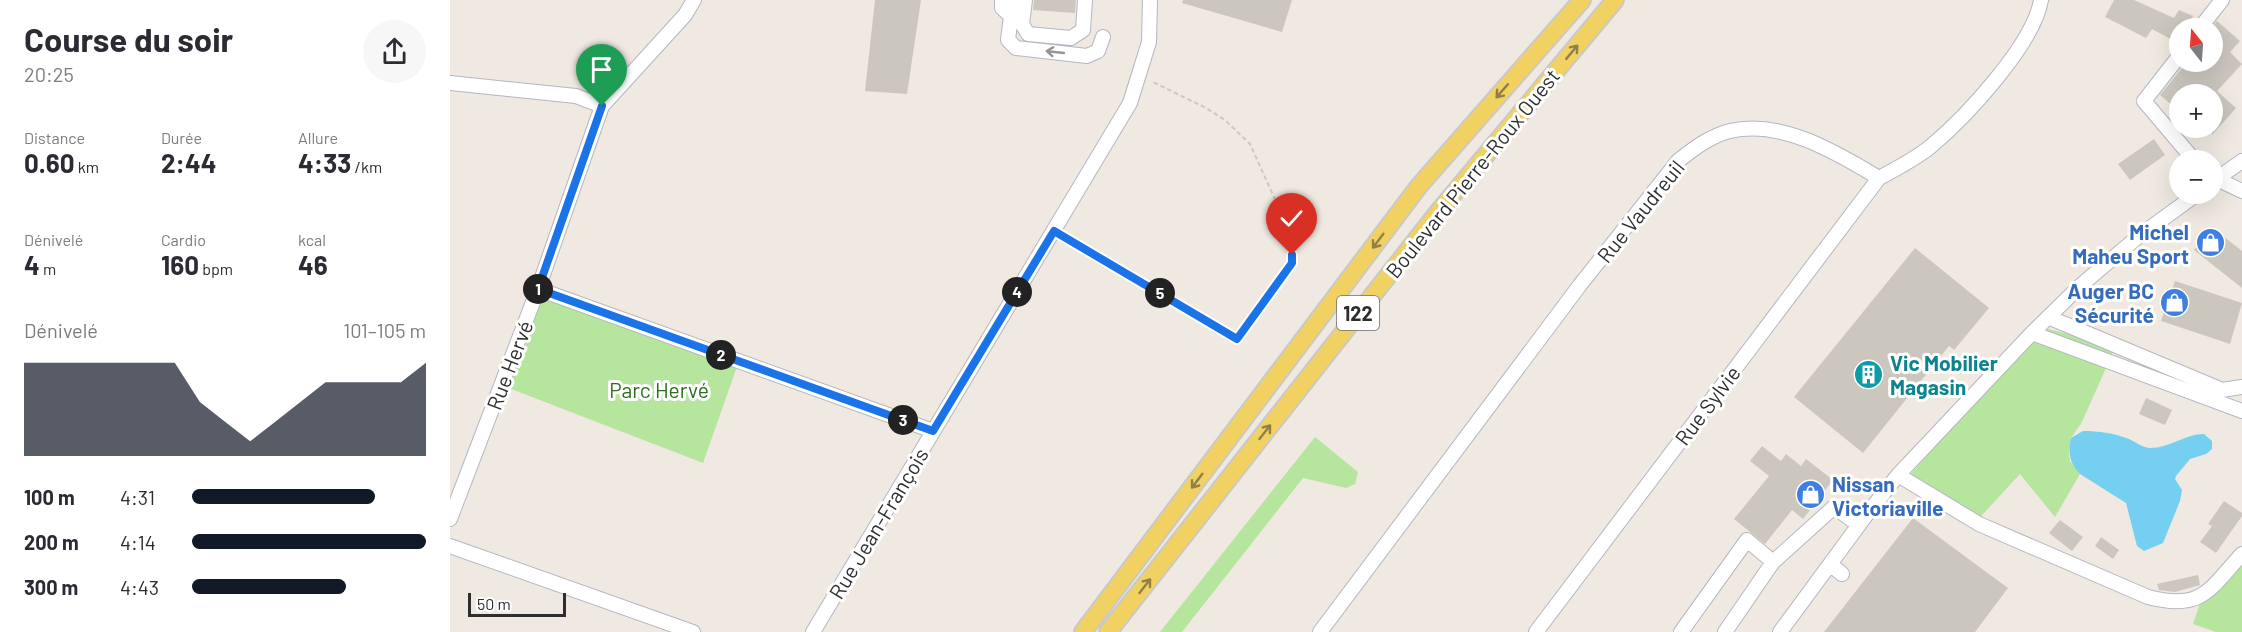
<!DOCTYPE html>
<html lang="fr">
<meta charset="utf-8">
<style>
body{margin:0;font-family:Barlow,sans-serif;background:#f7f7f7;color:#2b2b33;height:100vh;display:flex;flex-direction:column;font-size:22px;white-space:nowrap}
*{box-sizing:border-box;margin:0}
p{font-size:20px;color:#7c7c81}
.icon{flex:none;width:33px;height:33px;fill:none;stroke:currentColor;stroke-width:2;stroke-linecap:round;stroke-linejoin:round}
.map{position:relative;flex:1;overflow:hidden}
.details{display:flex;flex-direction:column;background:#fff;width:450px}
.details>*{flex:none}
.needle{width:39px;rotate:343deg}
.controls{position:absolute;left:1719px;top:18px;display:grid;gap:12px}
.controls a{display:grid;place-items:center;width:54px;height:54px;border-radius:50%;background:#fff;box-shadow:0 6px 24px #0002;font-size:30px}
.scale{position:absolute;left:18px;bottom:15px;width:98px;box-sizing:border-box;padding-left:6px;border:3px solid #2e2e2e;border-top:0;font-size:16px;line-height:21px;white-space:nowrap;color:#2e2e2e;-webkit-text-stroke:4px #fff;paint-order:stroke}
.pin{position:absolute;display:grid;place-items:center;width:51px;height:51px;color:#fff;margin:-62px -26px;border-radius:50% 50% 50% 0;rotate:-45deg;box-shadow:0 0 6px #0007}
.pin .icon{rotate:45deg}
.km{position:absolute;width:30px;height:30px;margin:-15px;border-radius:50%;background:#222;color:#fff;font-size:16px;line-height:30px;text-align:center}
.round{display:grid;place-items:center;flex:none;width:63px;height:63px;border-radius:32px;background:#f7f7f7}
.headline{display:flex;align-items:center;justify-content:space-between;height:102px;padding:0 24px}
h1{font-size:33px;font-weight:700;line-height:45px}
.metrics{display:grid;grid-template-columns:repeat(3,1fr);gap:9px;height:102px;padding:6px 24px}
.metrics div{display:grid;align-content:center}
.metrics b{font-size:26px;font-weight:700}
.metrics small{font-size:16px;font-weight:400}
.metrics p{font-size:16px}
.chart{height:168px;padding:12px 24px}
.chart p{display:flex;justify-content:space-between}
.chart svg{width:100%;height:108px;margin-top:6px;fill:#111827;opacity:.7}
ul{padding:0 24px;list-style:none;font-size:20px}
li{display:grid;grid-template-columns:96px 72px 1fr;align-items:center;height:45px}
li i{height:15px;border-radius:8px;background:#111827}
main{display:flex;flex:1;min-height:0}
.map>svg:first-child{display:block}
.green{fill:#b6e59e}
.water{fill:#75cff0}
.building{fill:#cbc7bf}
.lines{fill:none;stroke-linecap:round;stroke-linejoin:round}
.minor-casing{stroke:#b4b7c1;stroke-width:16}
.major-casing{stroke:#c9c9c9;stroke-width:20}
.path{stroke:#c9c9c9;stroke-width:2;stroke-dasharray:4.5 3;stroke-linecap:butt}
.minor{stroke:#fff;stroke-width:14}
.major{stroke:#f2d163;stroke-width:16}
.oneway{stroke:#969696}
.oneway2{stroke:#908048}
.route-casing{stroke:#fff;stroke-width:12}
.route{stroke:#1a73e8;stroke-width:8}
.labels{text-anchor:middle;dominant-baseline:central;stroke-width:6;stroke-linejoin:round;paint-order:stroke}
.shield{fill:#fff;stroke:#6d6d6d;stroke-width:1.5}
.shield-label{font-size:20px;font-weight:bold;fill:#2e2e2e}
.street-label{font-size:21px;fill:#2e2e2e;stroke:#fff}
.shop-label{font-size:21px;font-weight:bold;fill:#366cbe;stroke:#fff;text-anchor:end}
.culture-label{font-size:21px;font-weight:bold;fill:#0d838f;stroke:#fff;text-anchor:start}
.park-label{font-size:21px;fill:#2c6e1b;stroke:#fff}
</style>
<main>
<section class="details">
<div class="headline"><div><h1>Course du soir</h1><p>20:25</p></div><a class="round"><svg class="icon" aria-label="share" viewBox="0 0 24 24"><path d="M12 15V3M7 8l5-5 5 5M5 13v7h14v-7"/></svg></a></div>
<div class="metrics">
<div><p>Distance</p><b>0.60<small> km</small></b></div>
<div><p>Durée</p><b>2:44</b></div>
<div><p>Allure</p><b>4:33<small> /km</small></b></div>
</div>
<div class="metrics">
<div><p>Dénivelé</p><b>4<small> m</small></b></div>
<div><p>Cardio</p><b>160<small> bpm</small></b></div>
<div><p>kcal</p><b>46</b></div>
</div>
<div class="chart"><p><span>Dénivelé</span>101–105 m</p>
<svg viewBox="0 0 160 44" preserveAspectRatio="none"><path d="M0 44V6L10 6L20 6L30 6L40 6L50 6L60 6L70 22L80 30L90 38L100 30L110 22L120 14L130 14L140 14L150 14L160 6V44z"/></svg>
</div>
<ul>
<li><b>100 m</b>4:31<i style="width:78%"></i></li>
<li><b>200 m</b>4:14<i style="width:100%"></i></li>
<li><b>300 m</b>4:43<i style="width:66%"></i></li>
</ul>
</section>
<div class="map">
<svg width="1792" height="632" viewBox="0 0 1792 632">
<rect width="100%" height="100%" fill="#efe9e1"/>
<path class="green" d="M88,289l201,72 -36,102 -202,-78z
M1598,329l21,5 44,18 -31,70 -11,16 -2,16 1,7 10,13 -25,43 -35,-43 -49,53 -67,-45 83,-95z
M865,437l43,35 -3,12 -9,4 -43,-10 -121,154h-22z
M1792,558v74h-26l-23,-8 7,-21z"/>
<path class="water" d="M1633,431c15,0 31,2 46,8 7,3 14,9 21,9 20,0 35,-14 54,-14l8,7v8l-6,5 -16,5 -14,17 -1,3 7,11 -2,11 -17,42 -19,8 -7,-5 -11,-43 -46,-29c-11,-11 -12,-22 -9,-36z"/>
<path class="building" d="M425,0h46l-14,94 -42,-3z
M584,0h42l-1,13 -42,-3z
M733,0h109l-10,32 -100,-29z
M1664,0h20l40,18 5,-8 14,6 -7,12h-6v16l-28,-15 -6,9 -41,-21z
M1767,21l23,20 -10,11 12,12 -25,27 19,17 -24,27v-41h-32v18l-20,-17 27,-33h25v-35z
M1704,139l11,16 -35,25 -12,-16z
M1763,228l29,23v37l-48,-38z
M1465,248l74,60 -35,42 -5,-4 -86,107 -69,-56z
M1725,281l67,22 -12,41 -69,-23z
M1696,398l26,12 -7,15 -26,-11z
M1312,446l19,15 5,-7 15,12 5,-7 27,21 -30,39 -11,-9 -27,34 -31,-25 35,-43 -19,-15z
M1774,501l18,12v3l-26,37 -16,-11 12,-16 -4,-2z
M1463,518l95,70 -33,44h-151z
M1610,520l23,17 -11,14 -23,-18z
M1651,537l18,13 -6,9 -18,-13z
M1748,575l2,10 -25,7 -16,-2 -2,-6z"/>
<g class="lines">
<defs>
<path id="minor" d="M552,0v8l9,8
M563,0l-5,40 8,8 71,8 11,-5 5,-14
M575,0l-3,24 6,10 43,4 12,-8 2,-30
M1750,28l22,-28
M1730,55l-36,46 50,59
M0,83l126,13 26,10
M1767,179l25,12
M1762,182l30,-21
M88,289l395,142
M1598,317l174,73 20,-3
M1582,333l210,78
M1448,475l81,49 169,73c54,14 61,-7 94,-43
M0,519l88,-230 64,-183 83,-91 9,-15
M0,546l243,86
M1380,564l12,10
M363,632l317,-529 19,-61 1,-42
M870,632l260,-347 98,-124c15,-12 32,-25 52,-30 52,-12 107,22 149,47 17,-9 36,-19 51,-31 35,-29 104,-103 111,-147
M1086,632l343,-454
M1231,632l66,-92 26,22
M1275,632l48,-70 61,-55 25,18
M1330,632l84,-114 34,-43 134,-142 48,-47 59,-50 58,-42"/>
<path id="major" d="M633,632l336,-446 163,-186
M658,632l327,-416 180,-216"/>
</defs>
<use href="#minor" class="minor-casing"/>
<use href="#major" class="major-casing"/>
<path class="path" d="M614,237l173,102 55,-76 -9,-46 -33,-73 -25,-24 -19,-12 -55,-27"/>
<use href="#minor" class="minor"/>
<use href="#major" class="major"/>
</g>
<defs><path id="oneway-shaft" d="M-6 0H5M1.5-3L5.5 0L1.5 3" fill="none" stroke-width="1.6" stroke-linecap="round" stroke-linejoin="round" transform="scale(1.5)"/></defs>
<use class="oneway" href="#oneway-shaft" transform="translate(605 52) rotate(-174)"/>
<g class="oneway2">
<use href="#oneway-shaft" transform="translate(1122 52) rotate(-50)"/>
<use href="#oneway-shaft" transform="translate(1052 91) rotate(131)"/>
<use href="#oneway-shaft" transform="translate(928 241) rotate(127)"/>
<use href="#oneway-shaft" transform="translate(815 432) rotate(-52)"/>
<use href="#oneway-shaft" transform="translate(747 481) rotate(127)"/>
<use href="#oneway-shaft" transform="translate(695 586) rotate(-52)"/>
</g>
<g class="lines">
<defs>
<path id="route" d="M152,106l-64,183 395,142 121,-200 183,108 55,-76v-8"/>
</defs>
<use href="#route" class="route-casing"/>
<use href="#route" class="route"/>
</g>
<defs>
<symbol id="shop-disc" viewBox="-11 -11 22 22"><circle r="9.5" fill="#3f7fe0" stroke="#fff"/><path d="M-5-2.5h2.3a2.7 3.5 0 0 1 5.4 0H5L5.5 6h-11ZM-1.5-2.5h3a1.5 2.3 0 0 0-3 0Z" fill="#fff"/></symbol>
<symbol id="building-disc" viewBox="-11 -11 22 22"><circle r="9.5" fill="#0f9aa8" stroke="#fff"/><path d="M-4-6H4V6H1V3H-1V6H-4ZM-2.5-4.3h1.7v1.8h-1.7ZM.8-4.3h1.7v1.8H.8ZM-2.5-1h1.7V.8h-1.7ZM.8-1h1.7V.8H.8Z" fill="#fff"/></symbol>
</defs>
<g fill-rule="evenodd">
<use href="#shop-disc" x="1744" y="226" width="33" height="33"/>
<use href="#shop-disc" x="1708" y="286" width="33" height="33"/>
<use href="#building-disc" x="1402" y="358" width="33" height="33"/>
<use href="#shop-disc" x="1344" y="478" width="33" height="33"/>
</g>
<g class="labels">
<rect class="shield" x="887" y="296" width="42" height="34" rx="4.5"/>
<g class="shield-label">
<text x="908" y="313">122</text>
</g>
<g class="street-label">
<text transform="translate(1022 173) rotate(-51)">Boulevard Pierre-Roux Ouest</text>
<text transform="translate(1190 211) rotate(-51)">Rue Vaudreuil</text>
<text transform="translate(59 365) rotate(-69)">Rue Hervé</text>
<text transform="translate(1257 405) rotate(-53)">Rue Sylvie</text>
<text transform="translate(428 523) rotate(-59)">Rue Jean-François</text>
</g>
<g class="shop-label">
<text x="1739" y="231">Michel<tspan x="1739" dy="24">Maheu Sport</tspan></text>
<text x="1704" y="290">Auger BC<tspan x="1704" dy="24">Sécurité</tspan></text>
<text x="1382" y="483" text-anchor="start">Nissan<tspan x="1382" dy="24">Victoriaville</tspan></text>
</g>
<g class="culture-label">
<text x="1440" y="362">Vic Mobilier<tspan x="1440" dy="24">Magasin</tspan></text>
</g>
<g class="park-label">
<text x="209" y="389">Parc Hervé</text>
</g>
</g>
</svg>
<div class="controls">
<a><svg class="needle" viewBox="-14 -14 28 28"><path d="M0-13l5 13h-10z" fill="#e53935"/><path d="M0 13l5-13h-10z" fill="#7c7c81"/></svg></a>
<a>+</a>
<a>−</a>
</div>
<div class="scale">50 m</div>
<div class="pin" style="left:152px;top:106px;background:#1e9e55"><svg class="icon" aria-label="arrive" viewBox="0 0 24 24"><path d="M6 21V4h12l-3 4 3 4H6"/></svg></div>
<div class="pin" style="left:842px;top:255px;background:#d93025"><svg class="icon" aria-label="check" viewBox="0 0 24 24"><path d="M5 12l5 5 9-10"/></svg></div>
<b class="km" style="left:88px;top:289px">1</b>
<b class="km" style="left:271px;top:355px">2</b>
<b class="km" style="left:453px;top:420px">3</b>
<b class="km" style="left:567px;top:292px">4</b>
<b class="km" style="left:710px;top:293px">5</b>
</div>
</main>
